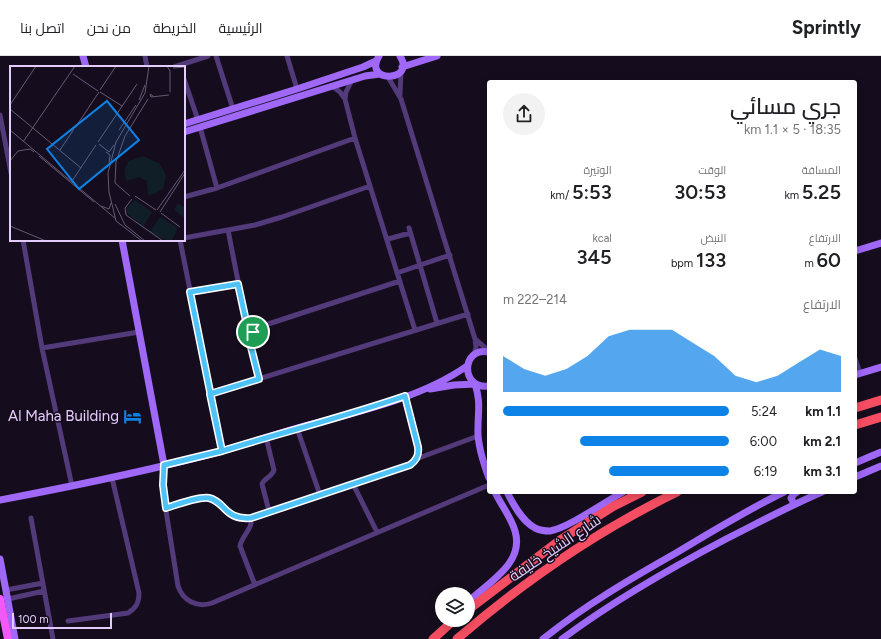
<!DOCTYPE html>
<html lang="ar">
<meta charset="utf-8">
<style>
body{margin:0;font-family:Figtree,Cairo,sans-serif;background:#f2f2f2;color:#202124;direction:rtl;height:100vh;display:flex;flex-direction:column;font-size:15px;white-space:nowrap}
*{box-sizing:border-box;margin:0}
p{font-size:13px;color:#757577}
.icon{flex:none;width:22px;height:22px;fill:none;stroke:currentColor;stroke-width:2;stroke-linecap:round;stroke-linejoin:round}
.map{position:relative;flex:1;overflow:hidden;direction:ltr}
.details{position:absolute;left:487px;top:24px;width:370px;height:414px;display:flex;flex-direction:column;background:#fff;border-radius:4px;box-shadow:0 2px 10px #0003;direction:rtl}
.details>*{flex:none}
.controls{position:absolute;left:435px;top:531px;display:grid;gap:8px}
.controls a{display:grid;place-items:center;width:40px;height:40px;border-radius:50%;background:#fff;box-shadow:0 2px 10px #0003;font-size:20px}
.scale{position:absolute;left:12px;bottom:10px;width:100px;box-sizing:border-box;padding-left:4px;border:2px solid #e3ccfc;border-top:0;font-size:11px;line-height:14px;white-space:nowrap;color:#e3ccfc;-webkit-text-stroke:3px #150d1d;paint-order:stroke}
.pin{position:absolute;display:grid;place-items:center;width:34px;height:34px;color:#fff;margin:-17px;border:2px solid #fff;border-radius:50%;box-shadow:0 1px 4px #0007}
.round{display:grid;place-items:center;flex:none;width:42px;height:42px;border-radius:21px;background:#f2f2f2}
.head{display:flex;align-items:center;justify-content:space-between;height:68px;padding:0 16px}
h1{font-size:22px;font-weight:600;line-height:30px}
.figures{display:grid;grid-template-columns:repeat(3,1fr);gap:6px;height:68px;padding:4px 16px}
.figures div{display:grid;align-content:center}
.figures b{font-size:20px;font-weight:600}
.figures small{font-size:11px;font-weight:400}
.figures p{font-size:11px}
.chart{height:112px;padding:8px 16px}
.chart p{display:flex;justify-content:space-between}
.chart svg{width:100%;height:72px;margin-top:4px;fill:#0d83e7;opacity:.7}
ul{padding:0 16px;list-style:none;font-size:13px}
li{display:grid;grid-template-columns:64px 48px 1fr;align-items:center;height:30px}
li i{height:10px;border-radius:5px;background:#0d83e7}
header{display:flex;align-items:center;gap:24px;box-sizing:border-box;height:56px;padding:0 20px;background:#fff;border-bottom:1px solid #e0e0e0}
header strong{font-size:19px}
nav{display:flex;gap:22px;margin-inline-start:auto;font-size:14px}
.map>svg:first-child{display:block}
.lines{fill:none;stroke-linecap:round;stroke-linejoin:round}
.street{stroke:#533a7a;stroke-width:5}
.secondary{stroke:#9f68f7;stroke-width:7}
.primary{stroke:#f359f6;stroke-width:8}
.highway{stroke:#f54e62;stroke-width:9}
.route-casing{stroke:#fff;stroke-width:8}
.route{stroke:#4fc3f7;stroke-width:5}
.labels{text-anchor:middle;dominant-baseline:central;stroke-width:3;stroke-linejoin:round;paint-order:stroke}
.poi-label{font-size:15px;fill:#e3ccfc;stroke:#150d1d;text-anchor:end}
.street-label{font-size:15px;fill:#e3ccfc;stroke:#150d1d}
.inset-road{fill:none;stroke:#675976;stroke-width:1}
.view{fill:#0d83e7;fill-opacity:0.15;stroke:#0d83e7;stroke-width:2}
.inset-edge{fill:none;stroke:#e3ccfc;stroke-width:2}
</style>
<header>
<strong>Sprintly</strong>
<nav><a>الرئيسية</a><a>الخريطة</a><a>من نحن</a><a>اتصل بنا</a></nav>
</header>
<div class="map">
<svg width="881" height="583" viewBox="0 0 881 583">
<rect width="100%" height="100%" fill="#150d1d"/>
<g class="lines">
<path class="street" d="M145,0l2,11
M216,0l17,53
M287,0l10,33
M174,11l34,-11
M388,21l13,22 74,240 1,8 -2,8
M184,23l14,41
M332,30l8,6 5,7 10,39 60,192
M400,39l1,-24
M345,43l1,-7 6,-12
M0,59l11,58
M200,71l17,61
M184,141l33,-9 138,-50
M409,172l28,95
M228,174l17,87 3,8 5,7
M184,182l71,-13 27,-8 88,-31
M388,183l22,-6
M23,184l19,108 30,138
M180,184l42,211
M397,217l53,-18
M190,236l48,-8
M475,283l14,12
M42,292l97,-16
M855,302l5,15
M259,323c-4,-16 -17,-41 0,-52l141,-46
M210,338l258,-80
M297,372l23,67
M266,381l8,33c-2,7 -10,8 -12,14l7,27
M416,403l62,-23
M164,409l-1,13v14l15,94c5,15 19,22 34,17l277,-118
M353,428l24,48
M166,452c9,-3 34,-12 43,-10 17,4 15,22 42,20l159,-53 6,-6 3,-8 -14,-55
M31,462l22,121
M251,462c2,11 -9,17 -11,28l15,39
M6,534l37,-7
M8,543l36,-8
M68,565l60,-8c8,-5 11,-10 11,-20l-27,-115"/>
<path class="secondary" d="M83,0l3,11
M379,0c-17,28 38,26 21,0
M402,11l35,-11
M184,68l113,-35 66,-22 13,-6
M184,76l181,-56 15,-2
M122,184l42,225
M855,195l26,-8
M489,296c-28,-6 -29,38 0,34
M855,319l26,-8
M430,333l24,-4 21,-1c6,18 3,27 3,44 -1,16 5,34 11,50
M855,407l26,-11
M855,421l26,-11
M507,436c6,12 15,29 28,36 4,2 9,3 15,3 18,-3 55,-29 73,-39
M0,444c74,-14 149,-29 222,-49 25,-7 50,-16 75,-23 56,-15 123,-29 170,-62
M794,448l-3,-6 3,-4 3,-2
M0,503l15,80
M468,546c19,-19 57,-38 47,-71 -4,-14 -14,-26 -20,-39
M543,583c41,-33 87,-60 133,-86 35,-21 71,-43 108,-61
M562,583c51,-38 107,-70 164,-100 32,-16 63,-33 96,-47"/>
<path class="primary" d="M0,543l8,40"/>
<path class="highway" d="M855,352l26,-8
M855,369l26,-8
M468,554l92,-70 54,-34 28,-14
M433,583l21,-19
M457,583c67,-58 140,-108 220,-147"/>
</g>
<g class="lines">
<defs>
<path id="route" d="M253,276l-3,11 9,36 -49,15 12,57 -58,14 -1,20 3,23c9,-3 34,-12 43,-10 17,4 15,22 42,20l159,-53c7,-5 9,-10 8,-18l-13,-51c-61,21 -122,36 -183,55l-32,-159 48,-8 8,37 7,11"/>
</defs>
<use href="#route" class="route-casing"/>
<use href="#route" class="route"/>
</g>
<defs>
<symbol id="hotel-bare" viewBox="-9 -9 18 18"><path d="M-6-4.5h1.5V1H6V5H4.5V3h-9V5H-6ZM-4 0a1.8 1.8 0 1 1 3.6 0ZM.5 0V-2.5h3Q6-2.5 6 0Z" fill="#0d83e7" stroke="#150d1d" stroke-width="2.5" paint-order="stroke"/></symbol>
</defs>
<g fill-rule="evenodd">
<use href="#hotel-bare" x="120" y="348" width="25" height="25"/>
</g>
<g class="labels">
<g class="poi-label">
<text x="119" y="360">Al Maha Building</text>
</g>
<g class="street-label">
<text transform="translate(555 492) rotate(-34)">شارع الشيخ خليفة</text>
</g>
</g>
<g transform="translate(10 10)">
<rect width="175" height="175" fill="#150d1d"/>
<path d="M133,90l17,8 6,11 -3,14 -9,5 -6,1 -1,-14 -8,-4 -12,4 -2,-5v-8l4,-7zM125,134l17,12 -9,15 -17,-15 1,-4zM168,138l7,3v11l-11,-8zM150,151l18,11 -6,12h-6l-16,-8z" fill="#101f27"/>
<path class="inset-road" d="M157,0l3,5v21M163,2l12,-1M63,8l25,17M90,24l16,-24M90,26l22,14M143,30l-3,-2 1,3 18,-2M129,34l6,-15M0,39l26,-39M0,43l71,59M65,62l24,-36M0,64l106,89M109,64l17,-25M13,76l52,-76M88,76l39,-58M89,78l10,8 5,-7M50,84l14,-21M8,85l12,-2 4,3M96,86l4,3 -1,8M29,90l55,46M0,95l8,-10M62,115l24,-36M120,130l-15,-13 1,-21 9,-26 23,-37M125,130l21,14M122,133l-7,9 1,7 37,26M105,138l10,21 20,16M91,140l8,3 2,-6M147,144l28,-40M150,146l25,-39M151,147l19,14M0,160l36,15M132,175l-26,-20 -7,-29 -1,-19 8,-31 29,-49 4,-27"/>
<path class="view" d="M97,35l32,39 -60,49 -32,-40z"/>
<rect width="175" height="175" class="inset-edge"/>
</g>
</svg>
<div class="controls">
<a><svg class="icon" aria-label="layers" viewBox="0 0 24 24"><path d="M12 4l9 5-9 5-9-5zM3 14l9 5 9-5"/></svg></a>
</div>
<div class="scale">100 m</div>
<div class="pin" style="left:253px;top:276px;background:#1e9e55"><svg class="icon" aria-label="arrive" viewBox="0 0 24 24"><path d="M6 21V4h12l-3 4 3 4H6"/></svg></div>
<section class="details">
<div class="head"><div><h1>جري مسائي</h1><p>18:35 · 5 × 1.1 km</p></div><a class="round"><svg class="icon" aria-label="share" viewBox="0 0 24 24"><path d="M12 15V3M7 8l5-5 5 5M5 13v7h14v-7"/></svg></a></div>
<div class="figures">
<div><p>المسافة</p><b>5.25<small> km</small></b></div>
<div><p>الوقت</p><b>30:53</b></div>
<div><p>الوتيرة</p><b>5:53<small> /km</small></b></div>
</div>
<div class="figures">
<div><p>الارتفاع</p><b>60<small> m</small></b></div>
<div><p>النبض</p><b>133<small> bpm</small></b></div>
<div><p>kcal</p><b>345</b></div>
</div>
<div class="chart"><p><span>الارتفاع</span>214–222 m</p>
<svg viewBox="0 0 160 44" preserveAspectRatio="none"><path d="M0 44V22L10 30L20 34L30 30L40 22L50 10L60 6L70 6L80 6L90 14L100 22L110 34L120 38L130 34L140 26L150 18L160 22V44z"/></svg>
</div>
<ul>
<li><b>1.1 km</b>5:24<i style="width:100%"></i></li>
<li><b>2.1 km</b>6:00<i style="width:66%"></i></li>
<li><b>3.1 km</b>6:19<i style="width:53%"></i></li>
</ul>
</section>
</div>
